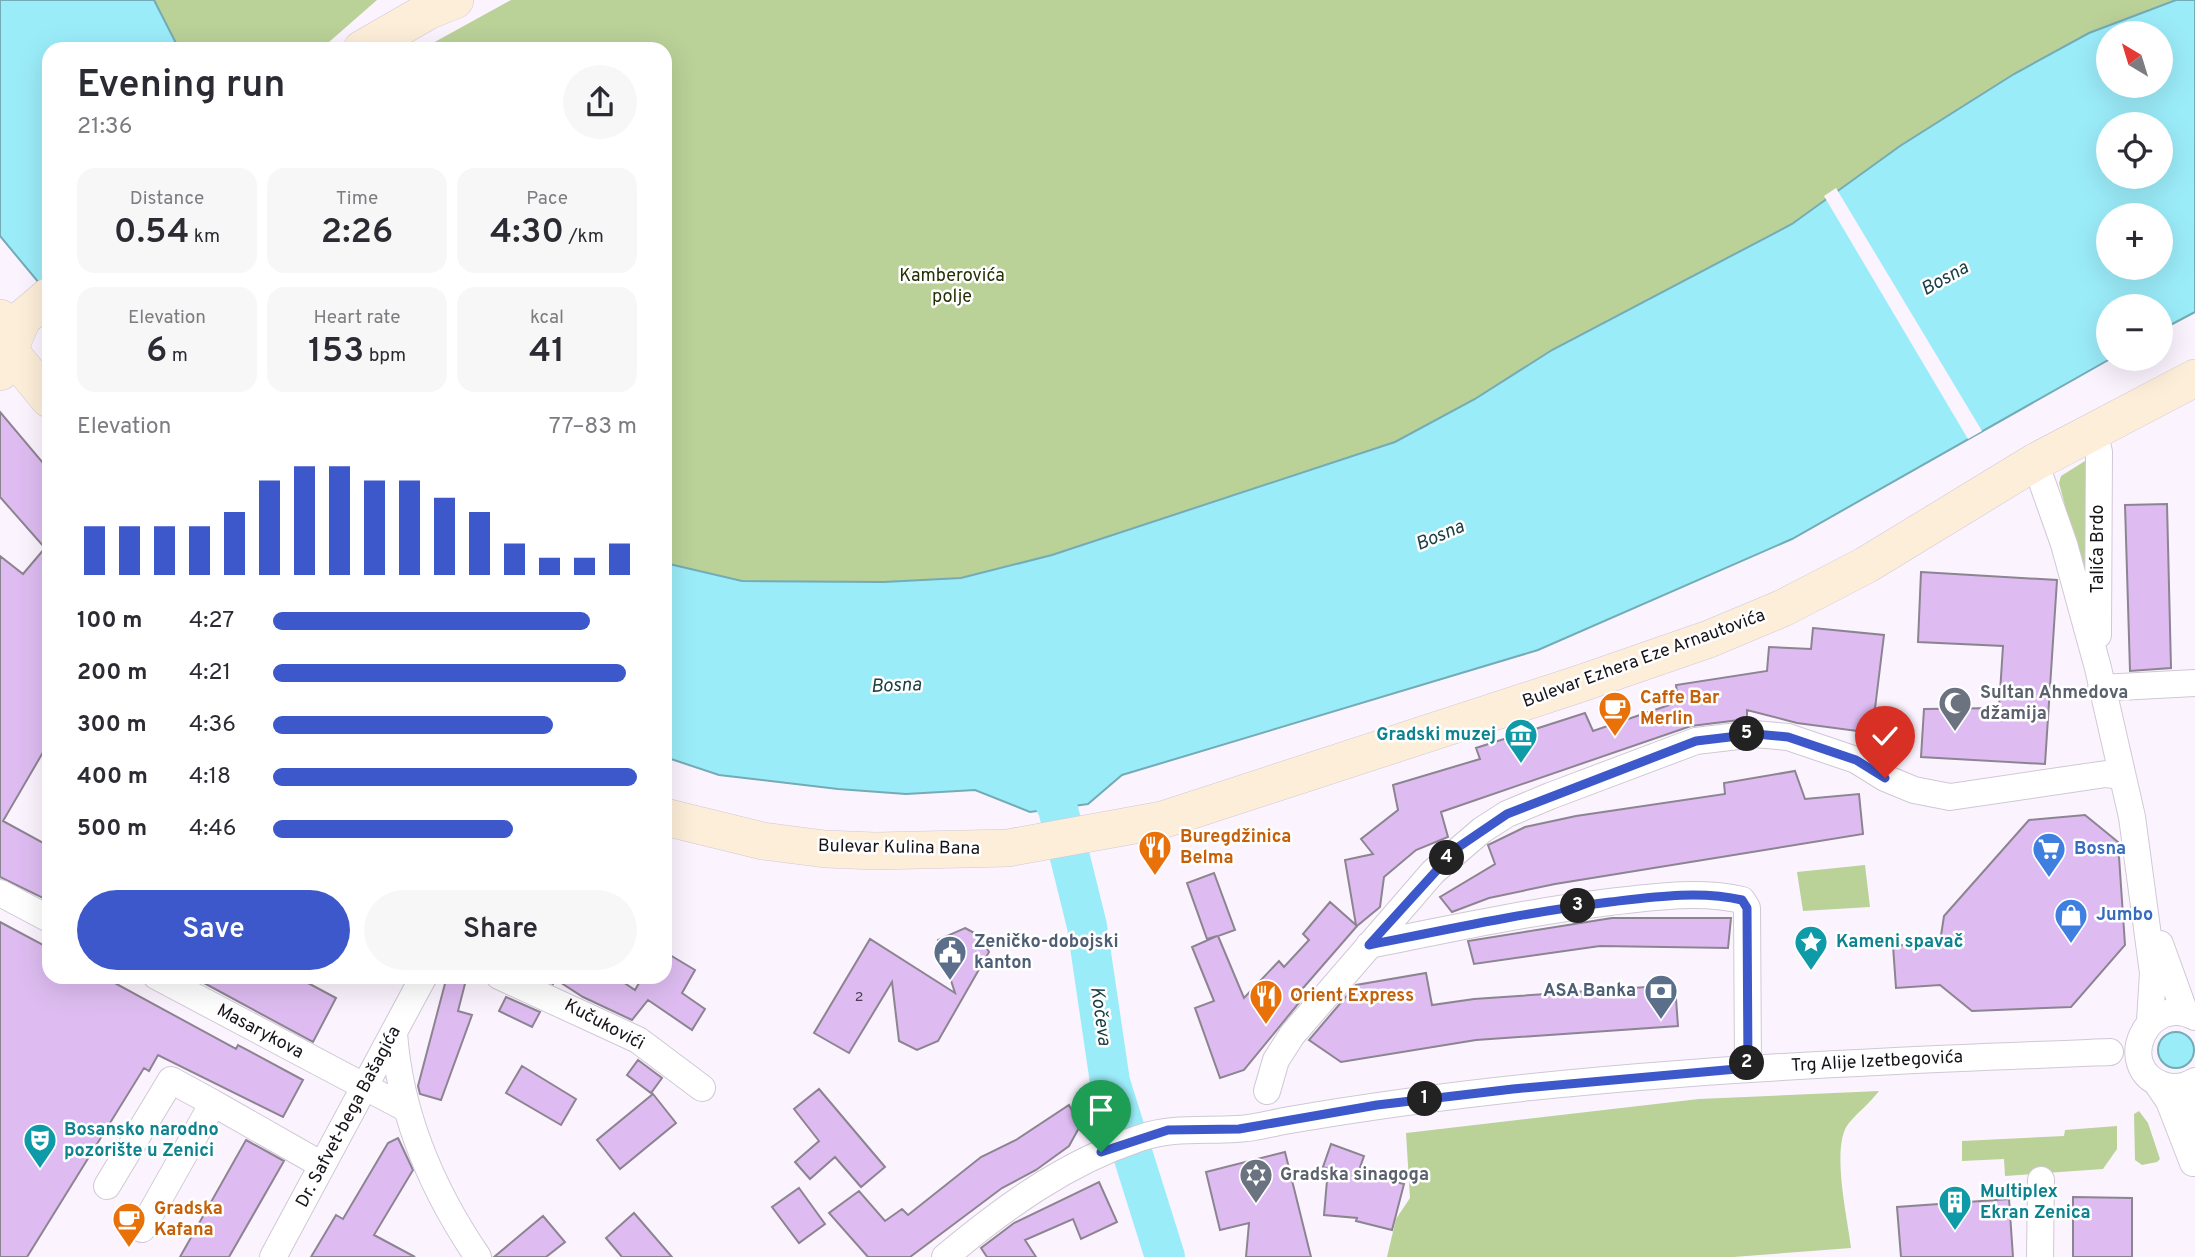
<!DOCTYPE html>
<meta charset="utf-8">
<style>
body{margin:0;font-family:Overpass,sans-serif;background:#f7f7f7;color:#2b2b33;height:100vh;display:flex;flex-direction:column;font-size:26px;white-space:nowrap}
*{box-sizing:border-box;margin:0}
p{font-size:23px;color:#7c7c81}
.icon{flex:none;width:38px;height:38px;fill:none;stroke:currentColor;stroke-width:2;stroke-linecap:round;stroke-linejoin:round}
.map{position:relative;flex:1;overflow:hidden}
.details{position:absolute;left:42px;top:42px;width:630px;height:942px;display:flex;flex-direction:column;background:#fff;border-radius:21px;box-shadow:0 7px 28px #0002}
.details>*{flex:none}
.needle{width:46px;rotate:322deg}
.tools{position:absolute;left:2096px;top:21px;display:grid;gap:14px}
.tools a{display:grid;place-items:center;width:77px;height:77px;border-radius:50%;background:#fff;box-shadow:0 7px 28px #0002;font-size:35px}
.pin{position:absolute;display:grid;place-items:center;width:60px;height:60px;color:#fff;margin:-72px -30px;border-radius:50% 50% 50% 0;rotate:-45deg;box-shadow:0 0 7px #0007}
.pin .icon{rotate:45deg}
.km{position:absolute;width:35px;height:35px;margin:-18px;border-radius:50%;background:#222;color:#fff;font-size:19px;line-height:35px;text-align:center}
.round{display:grid;place-items:center;flex:none;width:74px;height:74px;border-radius:37px;background:#f7f7f7}
.headline{display:flex;align-items:center;justify-content:space-between;height:119px;padding:0 35px}
h1{font-size:38px;font-weight:600;line-height:52px}
.metrics{display:grid;grid-template-columns:repeat(3,1fr);gap:10px;height:119px;padding:7px 35px}
.metrics div{display:grid;align-content:center;border-radius:18px;background:#f7f7f7;text-align:center}
.metrics b{font-size:35px;font-weight:600}
.metrics small{font-size:19px;font-weight:400}
.metrics p{font-size:19px}
.chart{height:196px;padding:14px 35px}
.chart p{display:flex;justify-content:space-between}
.chart svg{width:100%;height:126px;margin-top:7px;stroke:#3c58ca;stroke-width:6}
.primary-button{display:flex;gap:14px;margin-top:auto;padding:14px 35px}
.primary-button a{flex:1;height:80px;border-radius:42px;background:#3c58ca;color:#fff;font-size:28px;font-weight:600;line-height:80px;text-align:center}
.primary-button a+a{background:#f7f7f7;color:#2b2b33}
ul{padding:0 35px;list-style:none;font-size:23px}
li{display:grid;grid-template-columns:112px 84px 1fr;align-items:center;height:52px}
li i{height:18px;border-radius:9px;background:#3c58ca}
.map>svg:first-child{display:block}
.green{fill:#bad198}
.water{fill:#9becf9;stroke:#73abb6;stroke-width:2;fill-rule:evenodd}
.pier{fill:#fbf4ff}
.lines{fill:none;stroke-linecap:round;stroke-linejoin:round}
.river{stroke:#9becf9;stroke-width:40}
.building{fill:#debcf1;stroke:#8c8490;stroke-width:2}
.street-casing{stroke:#d0c8d5;stroke-width:28}
.secondary-casing{stroke:#d0c8d5;stroke-width:38}
.street{stroke:#fff;stroke-width:26}
.secondary{stroke:#fdeed9;stroke-width:37}
.route-casing{stroke:#fff;stroke-width:14}
.route{stroke:#3c58ca;stroke-width:9}
.labels{text-anchor:middle;dominant-baseline:central;stroke-width:5;stroke-linejoin:round;paint-order:stroke}
.number-label{font-size:14px;fill:#493e4f}
.park-label{font-size:18px;fill:#233005;stroke:#fff}
.street-label{font-size:18px;fill:#171419;stroke:#fff}
.worship-label{font-size:18px;font-weight:bold;fill:#5b616d;stroke:#fff;text-anchor:start}
.food-label{font-size:18px;font-weight:bold;fill:#c56008;stroke:#fff;text-anchor:start}
.culture-label{font-size:18px;font-weight:bold;fill:#0d838f;stroke:#fff;text-anchor:start}
.shop-label{font-size:18px;font-weight:bold;fill:#366cbe;stroke:#fff;text-anchor:start}
.service-label{font-size:18px;font-weight:bold;fill:#4e5e75;stroke:#fff;text-anchor:start}
.water-label{font-size:19px;font-style:italic;fill:#194045;stroke:#fff}
</style>
<div class="map">
<svg width="2195" height="1257" viewBox="0 0 2195 1257">
<rect width="100%" height="100%" fill="#fbf4ff"/>
<path class="green" d="M154,0h223l-56,49h-142z
M511,0h1665l-87,33 -189,113 -108,78 -240,126 -77,49 -80,43 -343,113 -91,23 -77,4 -142,-1 -77,-18v-514h-243z
M2085,461l5,4 -5,115 -26,-97 2,-7z
M1865,865l5,42 -67,4 -6,-39z
M1879,1091c-9,12 -21,21 -30,32 -19,22 -1,97 2,125l-118,9h-346l9,-38 14,-21 -4,-65 293,-34z
M2139,1111l9,12 12,36 -3,3 -15,3 -7,-5 -1,-46z
M2117,1126v23l-14,20 -98,7 -1,-17 -42,2v-20l102,-5 1,-6z"/>
<path class="water" d="M0,0h154l25,49h-130v246l-49,-59z
M2176,0h19v312l-34,18v-24h-52l1,53 -318,180 -254,111 -416,125 -34,29 -58,8 -55,-22 -69,4 -68,-5 -119,-14 -54,-18v-194l77,18 142,1 77,-4 91,-23 343,-113 80,-43 77,-49 240,-126 108,-78 114,-72 75,-41zM2109,33h52v53h-52zM2109,124h52v53h-52zM2109,215h52v53h-52z
M2158 1050a18 18 0 1 1 36 0a18 18 0 1 1-36 0Z"/>
<path class="pier" d="M1836,188l146,243 -14,8 -144,-243z"/>
<g class="lines">
<path class="river" d="M1035,761l23,48 29,117 23,156 55,175"/>
</g>
<path class="building" d="M0,412l49,58v272l-46,79 46,25v55l-49,-24v-321l23,18 22,-26 -45,-51z
M2167,504l4,164 -41,3 -5,-166z
M1921,572l136,8 -12,184 -124,-7 3,-48 75,-1 4,-62 -85,-4z
M1813,628l71,7 -12,98 -75,-10 -50,-13v9l-56,7 -250,86 7,25 -32,13 -32,27 -4,30 -23,19 -60,69 10,-2 -63,77 -24,8 -25,-70 19,-7 -22,-54 25,-11 -10,3 -20,-56 27,-10 21,57 -17,6 26,62 35,-37 5,6 25,-27 -6,-6 27,-32 26,23 -11,-65 28,-6 -12,-15 37,-29 -5,-25 87,-26 -4,-11 109,-35 8,18 85,-29 -2,-17 91,-14 2,-24 42,2z
M1795,771l10,28 54,-5 4,40 -308,50 -66,14 -37,14 -12,-15 55,-33 -7,-19 37,-18 51,-11 149,-22 -1,-11z
M2085,815l33,27 7,103 -54,62 -99,4 -32,-26 -44,3 -3,-42 47,-4 4,-26 85,-96z
M1612,918h119l-3,30 -128,-2 -126,18 -6,-23z
M0,922l49,26v28h53l134,73 2,-4 65,35 -20,37 -125,-62 -9,16 -5,-3 -117,189h-27z
M965,928l15,8 9,16 -51,89 -21,9 -18,-9 -7,-59 -43,71 -35,-20 56,-94 85,54 -17,-53z
M665,952l30,18 -13,23 23,16 -13,21 -44,-30 -16,20 -49,-23 -28,-18 -2,5 -15,-8h76l21,14 8,-14h22z
M1426,973l6,32 42,-6 201,-14 3,41 -202,14 -135,22 -32,-22 47,-55z
M191,976h104l41,22 -23,44z
M447,976h20l-9,35 14,4 -31,85 -21,-6 -2,-8z
M506,997l34,15 -8,15 -33,-16z
M638,1060l24,18 -11,15 -24,-18z
M522,1066l54,33 -15,26 -55,-32z
M819,1089l66,78 -24,20 -26,-30 -25,22 -15,-17 24,-21 -25,-32z
M653,1094l23,29 -56,46 -23,-29z
M1069,1105l11,21 -11,20 -33,24 -34,18 -92,69h-42l-39,-44 30,-22 26,30 17,-12 6,6 73,-58 35,-17z
M398,1138l15,32 -39,65 41,22h-104l25,-42 7,4 45,-76z
M246,1140l38,21 -55,96h-49z
M1331,1144l33,12 -6,17 46,11 -12,46 -36,-9 1,-3 -33,-3 4,-46 -5,-2z
M1285,1152l26,105h-65l3,-34 -29,7 -14,-58z
M1099,1182l18,40 -36,17 -8,-20 -48,21 11,17h-49l-6,-9 33,-25z
M799,1188l26,36 -26,19 -27,-36z
M2073,1197l59,1v59h-59z
M2009,1199l4,58h-112l-4,-50z
M634,1213l38,44h-50l-16,-19z
M543,1216l22,26 -19,15h-52z"/>
<g class="lines">
<defs>
<path id="street" d="M2094,431l5,21 -1,183
M2035,462l29,82 34,124 34,149 21,156 -3,48
M2101,688l94,-5
M0,893l49,26
M2160,944l25,69
M1369,945c80,-16 159,-33 241,-43 42,-5 91,-12 132,-2l5,8 1,160
M156,976l249,132
M499,976l139,64 64,48
M2195,1017c-48,-25 -82,51 -32,68 11,4 22,2 32,-4
M394,1033c6,81 39,158 84,224
M2156,1082l13,19 24,62
M1267,1091l9,-31 16,-25 141,-163 49,-42 25,-16 43,-18 146,-55 59,-7 33,3 68,23 29,18 29,12 36,7 156,-23 16,2
M2193,1146l2,-46
M107,1186l64,-106 42,23
M142,1229l71,-126 109,62
M273,1257l151,-281
M945,1257c60,-50 120,-94 195,-119 31,-11 63,-7 96,-9 16,0 32,-5 48,-8 273,-48 550,-58 826,-69
M2040,1257l1,-77"/>
<path id="secondary" d="M362,49l66,-38 27,-11
M0,318c17,15 16,38 0,54
M13,340l10,-22 26,-22
M12,354l37,45
M665,817l98,24 62,8 51,2 132,-3 154,-28 417,-136 130,-45 74,-31 83,-43 169,-103 160,-84"/>
</defs>
<use href="#street" class="street-casing"/>
<use href="#secondary" class="secondary-casing"/>
<use href="#street" class="street"/>
<use href="#secondary" class="secondary"/>
</g>
<g class="lines">
<defs>
<path id="route" d="M1101,1152l67,-22 71,-1 138,-24 136,-16 235,-21 -1,-160 -5,-8c-42,-10 -90,-3 -132,2 -82,10 -161,27 -241,43l88,-97 50,-34 189,-73 59,-7 33,3 68,23 29,18"/>
</defs>
<use href="#route" class="route-casing"/>
<use href="#route" class="route"/>
</g>
<defs>
<symbol id="mosque-pin" viewBox="-11 -11 22 30"><path d="M0 17L-7.5 6A9.5 9.5 0 1 1 7.5 6Z" fill="#6b7280" stroke="#fff"/><path d="M3.5-4.9A6 6 0 1 0 3.5 4.9A5 5 0 1 1 3.5-4.9Z" fill="#fff"/></symbol>
<symbol id="cafe-pin" viewBox="-11 -11 22 30"><path d="M0 17L-7.5 6A9.5 9.5 0 1 1 7.5 6Z" fill="#e8710a" stroke="#fff"/><path d="M-5.5-4.5H6V0H3Q3 3.5 0 3.5H-2.5Q-5.5 3.5-5.5 0ZM3-3.2v2h1.7v-2ZM-6 4.5H4V6H-6Z" fill="#fff"/></symbol>
<symbol id="museum-pin" viewBox="-11 -11 22 30"><path d="M0 17L-7.5 6A9.5 9.5 0 1 1 7.5 6Z" fill="#0f9aa8" stroke="#fff"/><path d="M0-6L6-3V-2H-6V-3ZM-5-1h2V3h-2ZM-1-1h2V3h-2ZM3-1h2V3H3ZM-6 4H6V6H-6Z" fill="#fff"/></symbol>
<symbol id="restaurant-pin" viewBox="-11 -11 22 30"><path d="M0 17L-7.5 6A9.5 9.5 0 1 1 7.5 6Z" fill="#e8710a" stroke="#fff"/><path d="M-5-6h1v4h1v-4h1v4h1v-4h1v5L-1.5 .5V6h-2V.5L-5-1ZM5-6V6H3V1.5H1.5Q1.5-4 5-6Z" fill="#fff"/></symbol>
<symbol id="supermarket-pin" viewBox="-11 -11 22 30"><path d="M0 17L-7.5 6A9.5 9.5 0 1 1 7.5 6Z" fill="#3f7fe0" stroke="#fff"/><path d="M-6-5.5h2.5l.6 2H6L4.5 2H-2.5L-4.4-4H-6ZM-1.5 3.2a1.3 1.3 0 1 0 .1 0ZM3 3.2a1.3 1.3 0 1 0 .1 0Z" fill="#fff"/></symbol>
<symbol id="shop-pin" viewBox="-11 -11 22 30"><path d="M0 17L-7.5 6A9.5 9.5 0 1 1 7.5 6Z" fill="#3f7fe0" stroke="#fff"/><path d="M-5-2.5h2.3a2.7 3.5 0 0 1 5.4 0H5L5.5 6h-11ZM-1.5-2.5h3a1.5 2.3 0 0 0-3 0Z" fill="#fff"/></symbol>
<symbol id="sight-pin" viewBox="-11 -11 22 30"><path d="M0 17L-7.5 6A9.5 9.5 0 1 1 7.5 6Z" fill="#0f9aa8" stroke="#fff"/><path d="M0-6L1.8-2.2L6-1.7L2.9 1.2L3.7 5.4L0 3.3L-3.7 5.4L-2.9 1.2L-6-1.7L-1.8-2.2Z" fill="#fff"/></symbol>
<symbol id="civic-pin" viewBox="-11 -11 22 30"><path d="M0 17L-7.5 6A9.5 9.5 0 1 1 7.5 6Z" fill="#5c6f8a" stroke="#fff"/><path d="M-.6-6.5H3V-4.5H.6V-3L4-1V1h2V6H-6V1h2V-1L-.6-3ZM-1.2 2.5V6h2.4V2.5Z" fill="#fff"/></symbol>
<symbol id="bank-pin" viewBox="-11 -11 22 30"><path d="M0 17L-7.5 6A9.5 9.5 0 1 1 7.5 6Z" fill="#5c6f8a" stroke="#fff"/><path d="M-6-4H6V4H-6ZM0-2.3a2.3 2.3 0 1 0 0 4.6a2.3 2.3 0 1 0 0-4.6Z" fill="#fff"/></symbol>
<symbol id="theatre-pin" viewBox="-11 -11 22 30"><path d="M0 17L-7.5 6A9.5 9.5 0 1 1 7.5 6Z" fill="#0f9aa8" stroke="#fff"/><path d="M-5-5.5Q0-4 5-5.5V0Q5 5 0 6Q-5 5-5 0ZM-3.3-2.5H-1v1.5H-3.3ZM1-2.5H3.3v1.5H1ZM-2.8 1Q0 5.5 2.8 1Z" fill="#fff"/></symbol>
<symbol id="synagogue-pin" viewBox="-11 -11 22 30"><path d="M0 17L-7.5 6A9.5 9.5 0 1 1 7.5 6Z" fill="#6b7280" stroke="#fff"/><path d="M0-6.5L5.6 3.2H-5.6ZM0 6.5L5.6-3.2H-5.6Z" fill="#fff"/></symbol>
<symbol id="building-pin" viewBox="-11 -11 22 30"><path d="M0 17L-7.5 6A9.5 9.5 0 1 1 7.5 6Z" fill="#0f9aa8" stroke="#fff"/><path d="M-4-6H4V6H1V3H-1V6H-4ZM-2.5-4.3h1.7v1.8h-1.7ZM.8-4.3h1.7v1.8H.8ZM-2.5-1h1.7V.8h-1.7ZM.8-1h1.7V.8H.8Z" fill="#fff"/></symbol>
</defs>
<g fill-rule="evenodd">
<use href="#mosque-pin" x="1936" y="684" width="38" height="52"/>
<use href="#cafe-pin" x="1596" y="689" width="38" height="52"/>
<use href="#museum-pin" x="1502" y="716" width="38" height="52"/>
<use href="#restaurant-pin" x="1136" y="828" width="38" height="52"/>
<use href="#supermarket-pin" x="2030" y="830" width="38" height="52"/>
<use href="#shop-pin" x="2052" y="896" width="38" height="52"/>
<use href="#sight-pin" x="1792" y="923" width="38" height="52"/>
<use href="#civic-pin" x="931" y="933" width="38" height="52"/>
<use href="#bank-pin" x="1642" y="972" width="38" height="52"/>
<use href="#restaurant-pin" x="1247" y="977" width="38" height="52"/>
<use href="#theatre-pin" x="21" y="1121" width="38" height="52"/>
<use href="#synagogue-pin" x="1237" y="1156" width="38" height="52"/>
<use href="#building-pin" x="1936" y="1183" width="38" height="52"/>
<use href="#cafe-pin" x="110" y="1200" width="38" height="52"/>
</g>
<g class="labels">
<g class="number-label">
<text x="859" y="997">2</text>
</g>
<g class="park-label">
<text x="952" y="276">Kamberovića<tspan x="952" dy="21">polje</tspan></text>
</g>
<g class="street-label">
<text transform="translate(2098 549) rotate(-90)">Talića Brdo</text>
<text transform="translate(1644 659) rotate(-20)">Bulevar Ezhera Eze Arnautovića</text>
<text transform="translate(899 848) rotate(1)">Bulevar Kulina Bana</text>
<text transform="translate(604 1025) rotate(28)">Kučukovići</text>
<text transform="translate(260 1032) rotate(28)">Masarykova</text>
<text transform="translate(1877 1062) rotate(-3)">Trg Alije Izetbegovića</text>
<text transform="translate(349 1117) rotate(-62)">Dr. Safvet-bega Bašagića</text>
</g>
<g class="worship-label">
<text x="1980" y="693">Sultan Ahmedova<tspan x="1980" dy="21">džamija</tspan></text>
<text x="1280" y="1175">Gradska sinagoga</text>
</g>
<g class="food-label">
<text x="1640" y="698">Caffe Bar<tspan x="1640" dy="21">Merlin</tspan></text>
<text x="1180" y="837">Buregdžinica<tspan x="1180" dy="21">Belma</tspan></text>
<text x="1290" y="996">Orient Express</text>
<text x="154" y="1209">Gradska<tspan x="154" dy="21">Kafana</tspan></text>
</g>
<g class="culture-label">
<text x="1496" y="735" text-anchor="end">Gradski muzej</text>
<text x="1836" y="942">Kameni spavač</text>
<text x="64" y="1130">Bosansko narodno<tspan x="64" dy="21">pozorište u Zenici</tspan></text>
<text x="1980" y="1192">Multiplex<tspan x="1980" dy="21">Ekran Zenica</tspan></text>
</g>
<g class="shop-label">
<text x="2074" y="849">Bosna</text>
<text x="2096" y="915">Jumbo</text>
</g>
<g class="service-label">
<text x="974" y="942">Zeničko-dobojski<tspan x="974" dy="21">kanton</tspan></text>
<text x="1636" y="991" text-anchor="end">ASA Banka</text>
</g>
<g class="water-label">
<text transform="translate(1945 279) rotate(-29)">Bosna</text>
<text transform="translate(1440 536) rotate(-23)">Bosna</text>
<text transform="translate(896 686) rotate(-2)">Bosna</text>
<text transform="translate(1100 1016) rotate(82)">Kočeva</text>
</g>
</g>
</svg>
<div class="tools">
<a><svg class="needle" viewBox="-14 -14 28 28"><path d="M0-13l5 13h-10z" fill="#e53935"/><path d="M0 13l5-13h-10z" fill="#7c7c81"/></svg></a>
<a><svg class="icon" aria-label="locate" viewBox="0 0 24 24"><circle cx="12" cy="12" r="6"/><path d="M12 2v4M12 18v4M2 12h4M18 12h4"/></svg></a>
<a>+</a>
<a>−</a>
</div>
<div class="pin" style="left:1101px;top:1152px;background:#1e9e55"><svg class="icon" aria-label="arrive" viewBox="0 0 24 24"><path d="M6 21V4h12l-3 4 3 4H6"/></svg></div>
<div class="pin" style="left:1885px;top:778px;background:#d93025"><svg class="icon" aria-label="check" viewBox="0 0 24 24"><path d="M5 12l5 5 9-10"/></svg></div>
<b class="km" style="left:1425px;top:1099px">1</b>
<b class="km" style="left:1747px;top:1063px">2</b>
<b class="km" style="left:1578px;top:906px">3</b>
<b class="km" style="left:1447px;top:858px">4</b>
<b class="km" style="left:1747px;top:734px">5</b>
<section class="details">
<div class="headline"><div><h1>Evening run</h1><p>21:36</p></div><a class="round"><svg class="icon" aria-label="share" viewBox="0 0 24 24"><path d="M12 15V3M7 8l5-5 5 5M5 13v7h14v-7"/></svg></a></div>
<div class="metrics">
<div><p>Distance</p><b>0.54<small> km</small></b></div>
<div><p>Time</p><b>2:26</b></div>
<div><p>Pace</p><b>4:30<small> /km</small></b></div>
</div>
<div class="metrics">
<div><p>Elevation</p><b>6<small> m</small></b></div>
<div><p>Heart rate</p><b>153<small> bpm</small></b></div>
<div><p>kcal</p><b>41</b></div>
</div>
<div class="chart"><p><span>Elevation</span>77–83 m</p>
<svg viewBox="0 0 160 44" preserveAspectRatio="none"><path d="M5 44V27M15 44V27M25 44V27M35 44V27M45 44V22M55 44V11M65 44V6M75 44V6M85 44V11M95 44V11M105 44V17M115 44V22M125 44V33M135 44V38M145 44V38M155 44V33"/></svg>
</div>
<ul>
<li><b>100 m</b>4:27<i style="width:87%"></i></li>
<li><b>200 m</b>4:21<i style="width:97%"></i></li>
<li><b>300 m</b>4:36<i style="width:77%"></i></li>
<li><b>400 m</b>4:18<i style="width:100%"></i></li>
<li><b>500 m</b>4:46<i style="width:66%"></i></li>
</ul>
<div class="primary-button"><a>Save</a><a>Share</a></div>
</section>
</div>
